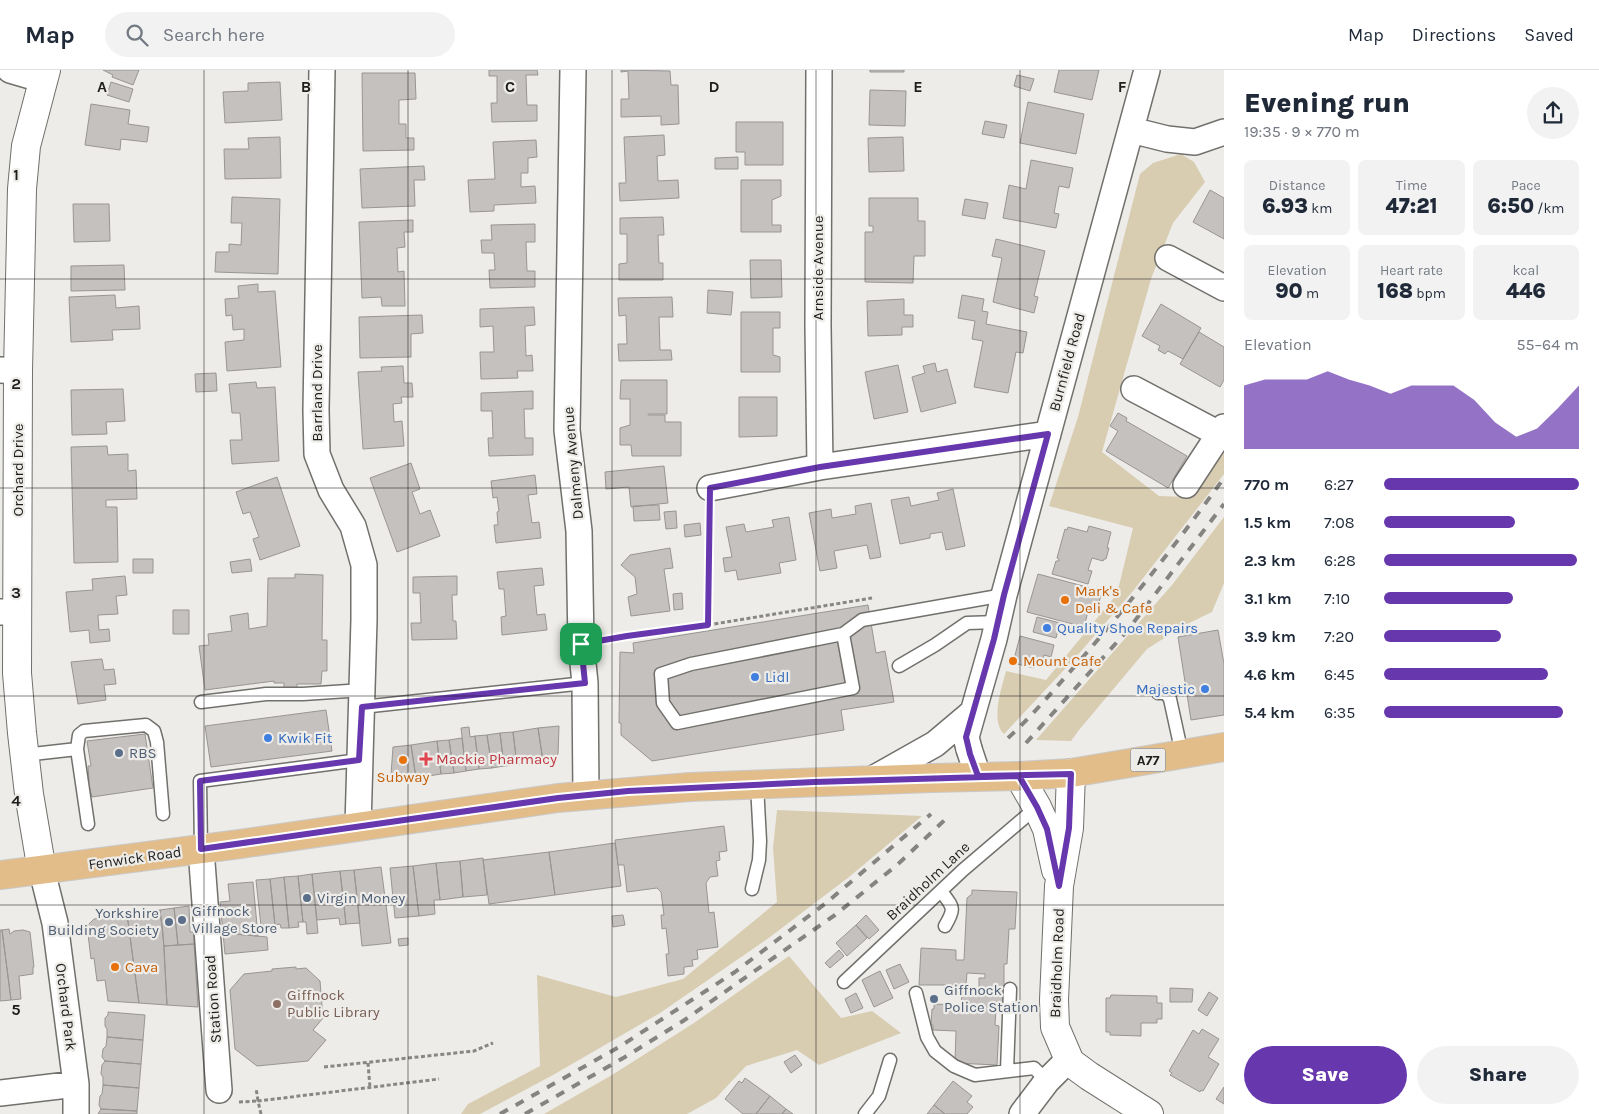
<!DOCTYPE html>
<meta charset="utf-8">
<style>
body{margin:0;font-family:Karla,sans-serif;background:#f2f2f3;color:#1f2937;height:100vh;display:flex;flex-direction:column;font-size:19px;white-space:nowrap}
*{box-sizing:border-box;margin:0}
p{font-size:16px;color:#747a83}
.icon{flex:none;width:28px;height:28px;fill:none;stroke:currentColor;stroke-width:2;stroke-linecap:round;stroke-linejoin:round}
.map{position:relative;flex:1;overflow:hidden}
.sheet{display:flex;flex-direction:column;background:#fff;width:375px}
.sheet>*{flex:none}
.pin{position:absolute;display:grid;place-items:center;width:42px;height:42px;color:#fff;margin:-21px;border-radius:10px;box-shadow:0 2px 8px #0006}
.round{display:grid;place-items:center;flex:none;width:52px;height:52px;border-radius:26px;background:#f2f2f3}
.head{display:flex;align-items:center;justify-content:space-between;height:85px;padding:0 20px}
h1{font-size:28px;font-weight:800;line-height:38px}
.metrics{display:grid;grid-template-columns:repeat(3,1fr);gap:8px;height:85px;padding:5px 20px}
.metrics div{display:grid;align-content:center;border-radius:8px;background:#f2f2f3;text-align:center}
.metrics b{font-size:21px;font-weight:800}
.metrics small{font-size:14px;font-weight:400}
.metrics p{font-size:14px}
.chart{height:140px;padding:10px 20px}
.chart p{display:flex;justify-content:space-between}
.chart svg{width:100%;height:90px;margin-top:5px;fill:#6737ae;opacity:.7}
.action{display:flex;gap:10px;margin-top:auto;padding:10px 20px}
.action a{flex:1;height:58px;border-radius:30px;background:#6737ae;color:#fff;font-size:20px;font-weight:800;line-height:58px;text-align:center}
.action a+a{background:#f2f2f3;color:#1f2937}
ul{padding:0 20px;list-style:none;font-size:16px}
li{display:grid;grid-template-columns:80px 60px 1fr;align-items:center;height:38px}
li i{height:12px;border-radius:6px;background:#6737ae}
header{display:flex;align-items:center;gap:30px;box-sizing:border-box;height:70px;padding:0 25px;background:#fff;border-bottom:1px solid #e0e1e3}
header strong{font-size:24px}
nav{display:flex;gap:28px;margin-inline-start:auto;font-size:18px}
.search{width:350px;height:45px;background:#f2f2f3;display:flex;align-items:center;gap:12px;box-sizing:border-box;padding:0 18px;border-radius:28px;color:#747a83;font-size:19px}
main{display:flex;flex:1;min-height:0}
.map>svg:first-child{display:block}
.green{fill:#d8ccb1}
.building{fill:#c5c1bf;stroke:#999593}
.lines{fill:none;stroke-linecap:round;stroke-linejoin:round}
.service-casing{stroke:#71706c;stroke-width:15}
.minor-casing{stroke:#71706c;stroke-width:28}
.tertiary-casing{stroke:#71706c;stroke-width:30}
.primary-casing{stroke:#c9c9c9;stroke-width:30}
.path{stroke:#888785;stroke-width:3;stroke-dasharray:4 2.5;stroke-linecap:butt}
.service{stroke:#fff;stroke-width:12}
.minor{stroke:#fff;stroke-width:25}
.tertiary{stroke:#fff;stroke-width:28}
.primary{stroke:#e2bd8a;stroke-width:28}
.rail{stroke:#858481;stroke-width:4;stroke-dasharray:9 9;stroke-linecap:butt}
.minor-bridge-casing{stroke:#71706c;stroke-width:28;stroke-linecap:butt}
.primary-bridge-casing{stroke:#c9c9c9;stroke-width:30;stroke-linecap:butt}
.minor-bridge{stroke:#fff;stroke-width:25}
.primary-bridge{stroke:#e2bd8a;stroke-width:28}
.route-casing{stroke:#fff;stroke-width:10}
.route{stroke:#6737ae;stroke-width:6}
.grid{fill:none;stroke:#1f1e1d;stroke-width:1;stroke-opacity:0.55}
.food-dot{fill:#e8710a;stroke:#edece8;stroke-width:2}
.shop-dot{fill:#3f7fe0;stroke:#edece8;stroke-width:2}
.service-dot{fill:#5c6f8a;stroke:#edece8;stroke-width:2}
.health-dot{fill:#e0444e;stroke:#edece8;stroke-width:2}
.education-dot{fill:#8d6e63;stroke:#edece8;stroke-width:2}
.labels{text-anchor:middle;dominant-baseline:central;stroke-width:4.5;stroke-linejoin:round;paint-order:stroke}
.shield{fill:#edece8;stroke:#5d5c5a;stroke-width:1}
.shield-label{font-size:14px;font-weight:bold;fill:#1f1e1d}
.street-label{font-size:15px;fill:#1f1e1d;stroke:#edece8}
.food-label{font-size:15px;fill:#c56008;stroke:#edece8;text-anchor:start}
.shop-label{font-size:15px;fill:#366cbe;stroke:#edece8;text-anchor:start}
.service-label{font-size:15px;fill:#4e5e75;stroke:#edece8;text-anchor:start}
.health-label{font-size:15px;fill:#be3a42;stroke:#edece8;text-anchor:start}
.education-label{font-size:15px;fill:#785e54;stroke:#edece8;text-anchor:start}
.grid-label{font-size:16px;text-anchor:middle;font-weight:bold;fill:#1f1e1d;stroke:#edece8;stroke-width:4.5;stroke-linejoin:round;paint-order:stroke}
</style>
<header>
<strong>Map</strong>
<div class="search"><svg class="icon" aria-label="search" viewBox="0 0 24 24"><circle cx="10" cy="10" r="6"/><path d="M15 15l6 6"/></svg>Search here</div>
<nav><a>Map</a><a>Directions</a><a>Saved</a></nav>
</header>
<main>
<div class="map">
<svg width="1224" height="1044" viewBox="0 0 1224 1044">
<rect width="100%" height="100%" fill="#edece8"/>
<path class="green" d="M1181,84l13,8 11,20 -32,41 -22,56 -49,173 57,44 26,1 13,-10 26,-34v21l-91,117 -57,66 -72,77c-14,-13 -2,-47 2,-63l40,9 71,-86 16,-66 -84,-22 29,-89 62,-243 13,-11z
M1224,447v66l-12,29 -27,13 -38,24 -68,81 -8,11 -35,-1 136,-155z
M777,740l145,6 -73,61 -79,60 -110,76 -107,62 -73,39h-19l7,-10 72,-38 -3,-91 79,22 67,-18 94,-77 -4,-54z
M789,886l52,62 31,-7 29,22 -82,32 -22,-15 -51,16 -30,32 -29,16h-143l68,-39 82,-52z"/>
<path class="building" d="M103,0h36l-6,15 -21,-8 1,-2z
M489,0h48l1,5h-12l1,30h10v16l-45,1 -1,-19h6v-27h-8z
M621,0l49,1 1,14h7l1,39 -18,1v-9l-40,1v-18h8l-1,-28 -7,1z
M870,0h34v2h-34z
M1059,0h40l-7,30 -38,-8z
M362,3h53l1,26 -17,1v24h7v14h8v12l-51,1z
M1017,5l17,4 -4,12 -16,-5z
M111,12l22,7 -4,13 -22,-7z
M280,12l2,38 -57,3 -2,-31 25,-1v-8z
M870,20l36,1 -1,35 -36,-1z
M1028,32l56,12 -8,40 -56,-11z
M91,34l39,6 -2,14 21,3 -2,15 -26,-3 -1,11 -35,-5z
M985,51l22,4 -3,13 -22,-4z
M736,52h47v43h-38v-13h-9z
M664,65l1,20 -8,1 1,25 20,-1 1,18 -59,3 -1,-18h7l-2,-46z
M280,67l1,41 -56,1 -1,-30h25l-1,-11z
M903,67l1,34 -35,1 -1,-34z
M536,70l1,17 -9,1v15h-7v14l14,-1 1,17 -42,2v6l-24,1 -2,-32 27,-1 -2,-37z
M738,87v12h-23v-11z
M1031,90l42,8 -4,20 -10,-2 -5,27 5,1 -3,14 -53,-10 6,-33 17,4z
M424,96l1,14h-11l1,26 -53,2 -2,-39z
M741,110h40v16l-9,4v25h9v7h-40z
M1210,120l14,8v41l-31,-17z
M232,127l48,2 -2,75 -63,-2 1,-20h13v-8l12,1 1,-22h-11z
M869,128h49v23h7v35h-11l-1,27 -48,-1v-50h8v-6h-4z
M965,129l23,4 -3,16 -23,-4z
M73,134h36l1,37 -36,1z
M663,147l1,18h-6l1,28h4v17h-44v-16l8,-1v-29h-7v-16z
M413,150v12h-9l1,15 -8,1 1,24 6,-1 1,35h-23l-1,-9 -19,1 -3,-76z
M535,154v18h-9l1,29h8v16l-45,1 -1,-18h6l-1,-17h-12l-1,-13h11l-1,-15z
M996,169l49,12 -11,45 4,1 -4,16 -41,-11 9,-44 -10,-2z
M750,190h31l1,37 -31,1z
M124,195l1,25 -54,1v-25z
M258,214v8l17,-1 6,76 -54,4 -2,-29 19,-2v-11l-11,1 -1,-15 -6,1 -1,-17 14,-1 -1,-12z
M708,220l25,2 -2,23 -24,-2z
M115,225l1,13 23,-2 1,23 -28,1 1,10 -42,2 -2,-45z
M962,225l22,4 -2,12 6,1 -2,12 41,8 -4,21 -7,-1 -8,41 -34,-6 9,-46 -11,-2 3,-18 -17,-3z
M672,227l1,20h-14l1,33h11l1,10 -53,1 -1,-17h9l-1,-29 -7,1 -1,-18z
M904,229v16h9v12h-11v8l-34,1 -1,-35z
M1161,234l40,24 -18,31 -15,-8 -3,3 -7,-4 2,-4 -18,-10z
M534,237l1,18 -10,1 1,30 6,-1 1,16h-16l1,7 -37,1 -1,-27h14l-1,-26 -13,1v-18z
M741,242h39v16h-7v27l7,2v15h-39z
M422,245l1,18 -12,1v23l-51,1 -1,-41z
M1199,262l25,15v33l-4,7 -40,-23z
M935,293l2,9 10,-3 9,34 -35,9 -9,-35 13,-4 -2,-7z
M898,295l10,47 -34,7 -9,-47z
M403,296l1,17h8l1,14h-12l1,6 -9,1 1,18 8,-1 2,25 -41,3 -5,-77 24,-1 -1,-4z
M216,303l1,18 -21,1 -1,-18z
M621,310h46v34h-19v1h17v7h16v34h-49l-1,-11h-11v-17l10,-3v-26h-10z
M256,312l1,6 18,-1 4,74 -47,3 -2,-24h12l-2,-27h-8l-3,-29z
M123,319l2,32 -19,1 1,12 -35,1 -1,-45z
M533,321v18h-9l1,29h8v17l-44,1 -1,-18h5l-1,-27h-11v-18z
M739,327h38v39l-38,1z
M1118,343l9,5 -1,3 61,35 -19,32 -62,-37 12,-20 -8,-5z
M107,376l1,9 20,-1v17l8,-1 1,29 -31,1v7h11l1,55 -44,1 -3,-116z
M411,393l9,26 -8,3 8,22 10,-4 10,26 -43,16 -27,-74z
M664,396l4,37 -37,4 -2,-20 -23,2 -1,-17z
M535,405l2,19 -9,1 4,28 7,-1 2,16 -45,5 -2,-18h4l-1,-13 2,-1 -2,-14 -4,1 -2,-17z
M277,407l23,69 -40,14 -7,-21 6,-2 -9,-25 -7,2 -7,-22z
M953,419l12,57 -19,4 -4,-18 -12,2v4l-30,6 -9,-44 18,-3 2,9 28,-6 -2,-7z
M871,433l10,54 -11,2 -3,-14 -33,6 3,17 -17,3 -11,-58 22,-4 1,9 24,-4 -1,-8z
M659,435l1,15 -26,1 -1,-15z
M676,441l1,17 -11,1 -2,-17z
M789,447l7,43 -17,3 2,10 -43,7 -2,-10 -11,2 -2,-14 9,-1 -6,-30 18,-3 2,8 28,-5 -2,-7z
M700,453l1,12 -16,2 -1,-12z
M1089,456l22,6 -4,16h2l-3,11h-2l-1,2 -11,-3 -4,12 4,1 -4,13 -36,-10 4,-13h3v-2l-2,-1 8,-29 2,1 1,-3 19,5z
M670,478l3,20 -9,1 6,42 -39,5 -3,-19 9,-3 -2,-17 -14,-12 9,-10z
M133,489h20v14h-20z
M250,489l2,12 -20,2 -2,-11z
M542,498l2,17 -10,1 3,29 8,-1 2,16 -45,5 -1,-18 5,-1 -2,-27h-5l-2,-17z
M295,504l28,1 -1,65h5v31h-5l-1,13h-24v5l-13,-1v-5h-10v-2l-69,9 -6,-44 10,-1 -1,-11 24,-3 -2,-15 18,-3 1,16 18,-3 1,-48h27z
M1038,504l64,17 -5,19 -8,-2 -5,19 -57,-15z
M125,506l2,19 -11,1 2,18 -20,1 1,15 10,-1 1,12 -20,2 -1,-13 -19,2 -4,-40 27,-2 -1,-11z
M457,506v19h-5l1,26h3l1,18 -45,1 -1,-17h10l-1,-30h-7v-16z
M682,523l1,16 -9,1 -1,-16z
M868,535l8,48 9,-2 9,51 -53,8 3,20 -192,31 -31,-26v-12h-2l1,-71 14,1 -1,-10z
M173,540h16v24h-16z
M1037,547l23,6 -4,15 -23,-6z
M1218,560l6,34v51l-33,5 -13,-83z
M1020,566l34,9 -3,12 -7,-2 -3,12 -6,-2 -1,3 -21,-5z
M102,589l2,11 10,-1 2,15 -12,1 2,15 -28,4 -7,-42z
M326,640l6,41 -121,16 -6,-41z
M559,656l-1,28 -4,6 -11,1 -5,-33z
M469,657l1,10 5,-1 4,33 -13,2 -5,-43z
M538,658l5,33 -26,4 -4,-33z
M513,662l4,33 -13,1 -4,-33z
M500,663l4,33 -12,2 -5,-33z
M145,664l8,54 -61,9 -4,-14 1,-3 -1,-14h3l-4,-25z
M487,665l5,33 -13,1 -4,-33z
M462,668l4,33 -12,2 -5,-33z
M449,670l5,33 -13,1 -4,-33z
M437,671l4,33 -25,4 -5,-33z
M411,675l5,33 -18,2 -7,-5 2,-28z
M724,756l3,25 -8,1 1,8 -4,1 2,15 -8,1 -4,6 3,30 5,-1 4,35 -21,3 1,9 -6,1 1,6 -9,1v7l-16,2 -2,-22h3l-3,-26 -4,1 -1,-14h3l-3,-23 -4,-4 -30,4 -3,-27h-6l-3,-25z
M615,773l6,43 -66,9 -6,-43z
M549,782l6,43 -66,9 -6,-44z
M483,788l4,37 -24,2 -3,-36z
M460,791l3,36 -23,3 -4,-37z
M436,793l4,37h-6l1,14 -16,2 -6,-50z
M413,796l6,50 -24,2 -5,-50z
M381,797l10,76 -29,3 -8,-76z
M354,800l6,53 -14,1 -6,-53z
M340,801l6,53 -6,1 -1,-7 -22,2 -5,-46z
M312,804l6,59 -11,1 -1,-12h-3l-5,-46z
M298,806l5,46h-5l1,5 -10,1 -5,-51z
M284,807l5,51h-8l-1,-4 -5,1 -5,-46z
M270,809l5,46 -14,1 -5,-46z
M253,812l5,54 -35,-3 -3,-31 10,-1 -2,-17z
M972,820l45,2 -2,37h-6l-2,35h-3v38h-12v5h2v2l2,1 -1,15 4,1 -2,39 -42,-2 1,-32 -23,-1v-5h-2l1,-16h2v-5l27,1 1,-13 17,1v-15h6v-4l-18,-1 -1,12h-47l2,-37 35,2v10h8l3,-62 5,-4z
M189,836l1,26h4v12l-16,1 -4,-37z
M174,838l4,37 -14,1 -4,-36z
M160,840l3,23 4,72 -28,-2 -12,-89z
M127,844l11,83 1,6 -31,-2 -3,-21 -8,1 -3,-23 -3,1 -4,-33 7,-7z
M623,845l2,10 -12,2 -1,-11z
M866,845l13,15 -10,9 -13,-14z
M856,855l11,13 -20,18 -11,-13z
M9,859l1,5 4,-3 9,-1 7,2 4,35h-1v7l-14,2 2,23 -10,1 -9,-70z
M0,860h2l9,70 -11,1z
M223,863l44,4 1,13 -43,4z
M408,868v7l-9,1 -1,-7z
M194,874l4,63 -31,-2 -3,-59z
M839,880l5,6 -14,12 -5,-5z
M900,894l9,18 -15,7 -8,-19z
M296,897v2l10,-1 14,13 3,37 -10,12 13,10 -18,21 -51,5 -22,-17 -5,-59 14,-16 28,-3v-2z
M880,901l13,27 -19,9 -12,-27z
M1170,918l23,1 -1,13h-22z
M1209,922l9,6 -11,18 -9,-6z
M856,923l7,15 -12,5 -6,-14z
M1111,925l46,1v7h5v16h-5v4h-16v13l-31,-1v-3h-4v-34h4z
M108,942l37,3 -2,25 -36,-3v-8l-2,-3v-8l3,-3z
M1202,959l17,10 -11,18 11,7 -16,27 -2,-1 -1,2 -30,-17 2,-2 -3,-2 24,-41 6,4z
M107,967l36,3 -2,24 -36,-3 -3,-4 1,-8 3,-3z
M795,985l7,10 -11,8 -7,-11z
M105,991l36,3 -2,24 -36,-3v-8l-2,-3 1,-9z
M745,1008l25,18 -14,18h-13l-18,-15 14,-18 3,2z
M953,1011l19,15 -5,6 6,5 -6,7h-22l-11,-9z
M103,1015l36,3 -2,23 -36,-2 -2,-4 1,-9 2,-2z
M1224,1017v17l-8,-5z
M770,1026l16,13 -4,5h-26z
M934,1035l11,9h-18z
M101,1039l36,2v3h-39z
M786,1039l7,5h-11z"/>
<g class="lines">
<defs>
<path id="service" d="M843,564l10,54 -176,35 -14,-20 -2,-29 30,-10 152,-30 19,-14 142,-25
M899,596l36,-21 32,-22 31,-1
M1158,623h8l4,6 12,55
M201,632l65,-8h37l60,-4
M362,637l223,-24
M24,685l53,-6
M88,754l-11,-75 2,-14 5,-4 62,-6 8,6 3,11 6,72
M201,779l-1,-68 159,-21
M752,819l7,-29 1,-19 -3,-56
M941,821c12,17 15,16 4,35
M844,912l119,-112 74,-63
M916,923l11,44 8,14 19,15 21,9 59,-7 13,13
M1007,1001l3,-82
M865,1044l14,-18 11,-36"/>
<path id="minor" d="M10,0l34,10
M322,0l-6,340 1,44 14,36 22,36 11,39v55l-6,206
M573,0l-6,360 12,101 2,113 4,39 1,112
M819,0l-1,256 2,141
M1131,60l36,9 28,3 29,-10
M1168,188l56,30
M0,300l18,1
M1134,319l85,45
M1186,415l38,-58
M710,418l110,-21 228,-33
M0,542h18
M969,679l-3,-12 28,-98 10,-44 143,-525
M871,710l64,-36 38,-32
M201,779l18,241
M42,801l13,52 21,161v30
M0,1023l76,-9
M1022,1044l25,-33 21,-21"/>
<path id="tertiary" d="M1071,703l-2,55 -10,58 -5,114 1,27 15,35 19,14 60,38
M1019,706l18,31 10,22 9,41
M42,801l-13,-77 -7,-61 -5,-60 1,-302 4,-182 4,-43 20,-76"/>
<path id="primary" d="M1019,706l52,-3 153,-26
M0,805l240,-31 318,-46 132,-11 242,-9"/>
</defs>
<use href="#service" class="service-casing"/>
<use href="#minor" class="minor-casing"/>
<use href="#tertiary" class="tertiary-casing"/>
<use href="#primary" class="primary-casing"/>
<path class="path" d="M708,555l164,-27
M603,570l105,-15 2,-114
M368,993l2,25
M324,997l150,-16 19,-8
M239,1032l19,-1 -2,-13
M261,1044l-3,-13 181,-22"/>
<use href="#service" class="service"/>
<use href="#minor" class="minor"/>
<use href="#tertiary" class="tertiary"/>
<use href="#primary" class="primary"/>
<path class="rail" d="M1008,668c24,-22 45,-47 67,-72 53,-60 102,-123 149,-188
M1026,673l101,-112 97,-127
M500,1044l119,-67 116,-75 91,-69 105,-89
M525,1044l100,-57 58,-36 152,-106 62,-50 53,-50"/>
<defs>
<path id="minor-bridge" d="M969,679l9,27"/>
<path id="primary-bridge" d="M932,708l87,-2"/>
</defs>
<use href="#minor-bridge" class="minor-bridge-casing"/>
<use href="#primary-bridge" class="primary-bridge-casing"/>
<use href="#minor-bridge" class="minor-bridge"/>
<use href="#primary-bridge" class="primary-bridge"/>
</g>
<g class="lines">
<defs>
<path id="route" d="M581,574l4,39 -223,24 -3,53 -159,21 1,68 357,-51 70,-7 186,-9 205,-6 18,31 10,22 12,57 10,-58 2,-54 -93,2 -8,-22 -4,-17 28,-98 10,-44 44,-161 -228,33 -110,21 -2,137 -81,11 -46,8"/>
</defs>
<use href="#route" class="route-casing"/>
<use href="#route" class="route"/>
</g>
<path class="grid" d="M204,0v1044M408,0v1044M612,0v1044M816,0v1044M1020,0v1044M0,209h1224M0,418h1224M0,626h1224M0,835h1224"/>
<g class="food-dot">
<circle cx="1065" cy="530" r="5"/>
<circle cx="1013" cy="591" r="5"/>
<circle cx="403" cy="690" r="5"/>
<circle cx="115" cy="897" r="5"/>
</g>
<g class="shop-dot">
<circle cx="1047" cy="558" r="5"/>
<circle cx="755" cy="607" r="5"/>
<circle cx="1205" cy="619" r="5"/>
<circle cx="268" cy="668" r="5"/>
</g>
<g class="service-dot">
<circle cx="119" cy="683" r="5"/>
<circle cx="307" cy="828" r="5"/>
<circle cx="182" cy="850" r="5"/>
<circle cx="169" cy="852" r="5"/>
<circle cx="934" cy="929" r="5"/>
</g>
<path class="health-dot" d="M423.5 681.5h5v5h5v5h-5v5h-5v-5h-5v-5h5z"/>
<circle class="education-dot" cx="277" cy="934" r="5"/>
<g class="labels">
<rect class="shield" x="1130.5" y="678.5" width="35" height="23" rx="4"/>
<g class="shield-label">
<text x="1148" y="690">A77</text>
</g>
<g class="street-label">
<text transform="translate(818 198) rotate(-90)">Arnside Avenue</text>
<text transform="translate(1067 292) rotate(-75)">Burnfield Road</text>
<text transform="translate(317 323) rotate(-90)">Barrland Drive</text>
<text transform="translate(573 393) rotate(-95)">Dalmeny Avenue</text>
<text transform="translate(18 400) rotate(-90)">Orchard Drive</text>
<text transform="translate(135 788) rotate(-8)">Fenwick Road</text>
<text transform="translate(928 811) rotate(-43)">Braidholm Lane</text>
<text transform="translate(1057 893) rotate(-88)">Braidholm Road</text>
<text transform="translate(213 929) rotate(-94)">Station Road</text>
<text transform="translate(66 937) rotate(83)">Orchard Park</text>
</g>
<g class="food-label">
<text x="1075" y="521">Mark's<tspan x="1075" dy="17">Deli &amp; Cafe</tspan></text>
<text x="1023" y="591">Mount Cafe</text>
<text x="403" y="707" text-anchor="middle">Subway</text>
<text x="125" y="897">Cava</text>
</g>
<g class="shop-label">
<text x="1057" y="558">Quality Shoe Repairs</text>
<text x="765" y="607">Lidl</text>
<text x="1195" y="619" text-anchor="end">Majestic</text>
<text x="278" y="668">Kwik Fit</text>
</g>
<g class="service-label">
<text x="129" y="683">RBS</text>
<text x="317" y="828">Virgin Money</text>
<text x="192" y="841">Giffnock<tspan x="192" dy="17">Village Store</tspan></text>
<text x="159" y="843" text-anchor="end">Yorkshire<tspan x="159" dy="17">Building Society</tspan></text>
<text x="944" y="920">Giffnock<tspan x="944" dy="17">Police Station</tspan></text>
</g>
<g class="health-label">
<text x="436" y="689">Mackie Pharmacy</text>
</g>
<g class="education-label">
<text x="287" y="925">Giffnock<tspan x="287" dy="17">Public Library</tspan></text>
</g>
</g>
<g class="grid-label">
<text x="102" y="22">A</text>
<text x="306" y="22">B</text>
<text x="510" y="22">C</text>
<text x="714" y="22">D</text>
<text x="918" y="22">E</text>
<text x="1122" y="22">F</text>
<text x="16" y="110">1</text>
<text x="16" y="319">2</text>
<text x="16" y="528">3</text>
<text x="16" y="736">4</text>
<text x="16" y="945">5</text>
</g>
</svg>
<div class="pin" style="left:581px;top:574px;background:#1e9e55"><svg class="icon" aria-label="arrive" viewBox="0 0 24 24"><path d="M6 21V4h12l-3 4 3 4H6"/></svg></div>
</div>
<section class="sheet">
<div class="head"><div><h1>Evening run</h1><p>19:35 · 9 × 770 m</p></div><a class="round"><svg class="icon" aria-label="share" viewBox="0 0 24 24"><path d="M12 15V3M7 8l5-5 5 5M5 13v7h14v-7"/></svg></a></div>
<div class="metrics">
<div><p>Distance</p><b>6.93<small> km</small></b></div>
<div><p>Time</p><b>47:21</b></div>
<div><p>Pace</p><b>6:50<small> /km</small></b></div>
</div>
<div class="metrics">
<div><p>Elevation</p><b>90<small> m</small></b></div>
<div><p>Heart rate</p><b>168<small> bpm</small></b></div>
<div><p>kcal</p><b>446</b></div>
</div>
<div class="chart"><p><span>Elevation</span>55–64 m</p>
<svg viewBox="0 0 160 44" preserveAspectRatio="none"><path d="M0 44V13L10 10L20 10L30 10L40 6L50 10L60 13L70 17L80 13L90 13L100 13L110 20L120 31L130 38L140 34L150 24L160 13V44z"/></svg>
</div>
<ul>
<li><b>770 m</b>6:27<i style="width:100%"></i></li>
<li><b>1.5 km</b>7:08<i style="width:67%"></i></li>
<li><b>2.3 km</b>6:28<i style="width:99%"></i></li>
<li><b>3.1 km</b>7:10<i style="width:66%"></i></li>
<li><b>3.9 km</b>7:20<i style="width:60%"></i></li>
<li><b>4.6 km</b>6:45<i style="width:84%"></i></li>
<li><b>5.4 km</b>6:35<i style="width:92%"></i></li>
</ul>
<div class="action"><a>Save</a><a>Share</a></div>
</section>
</main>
